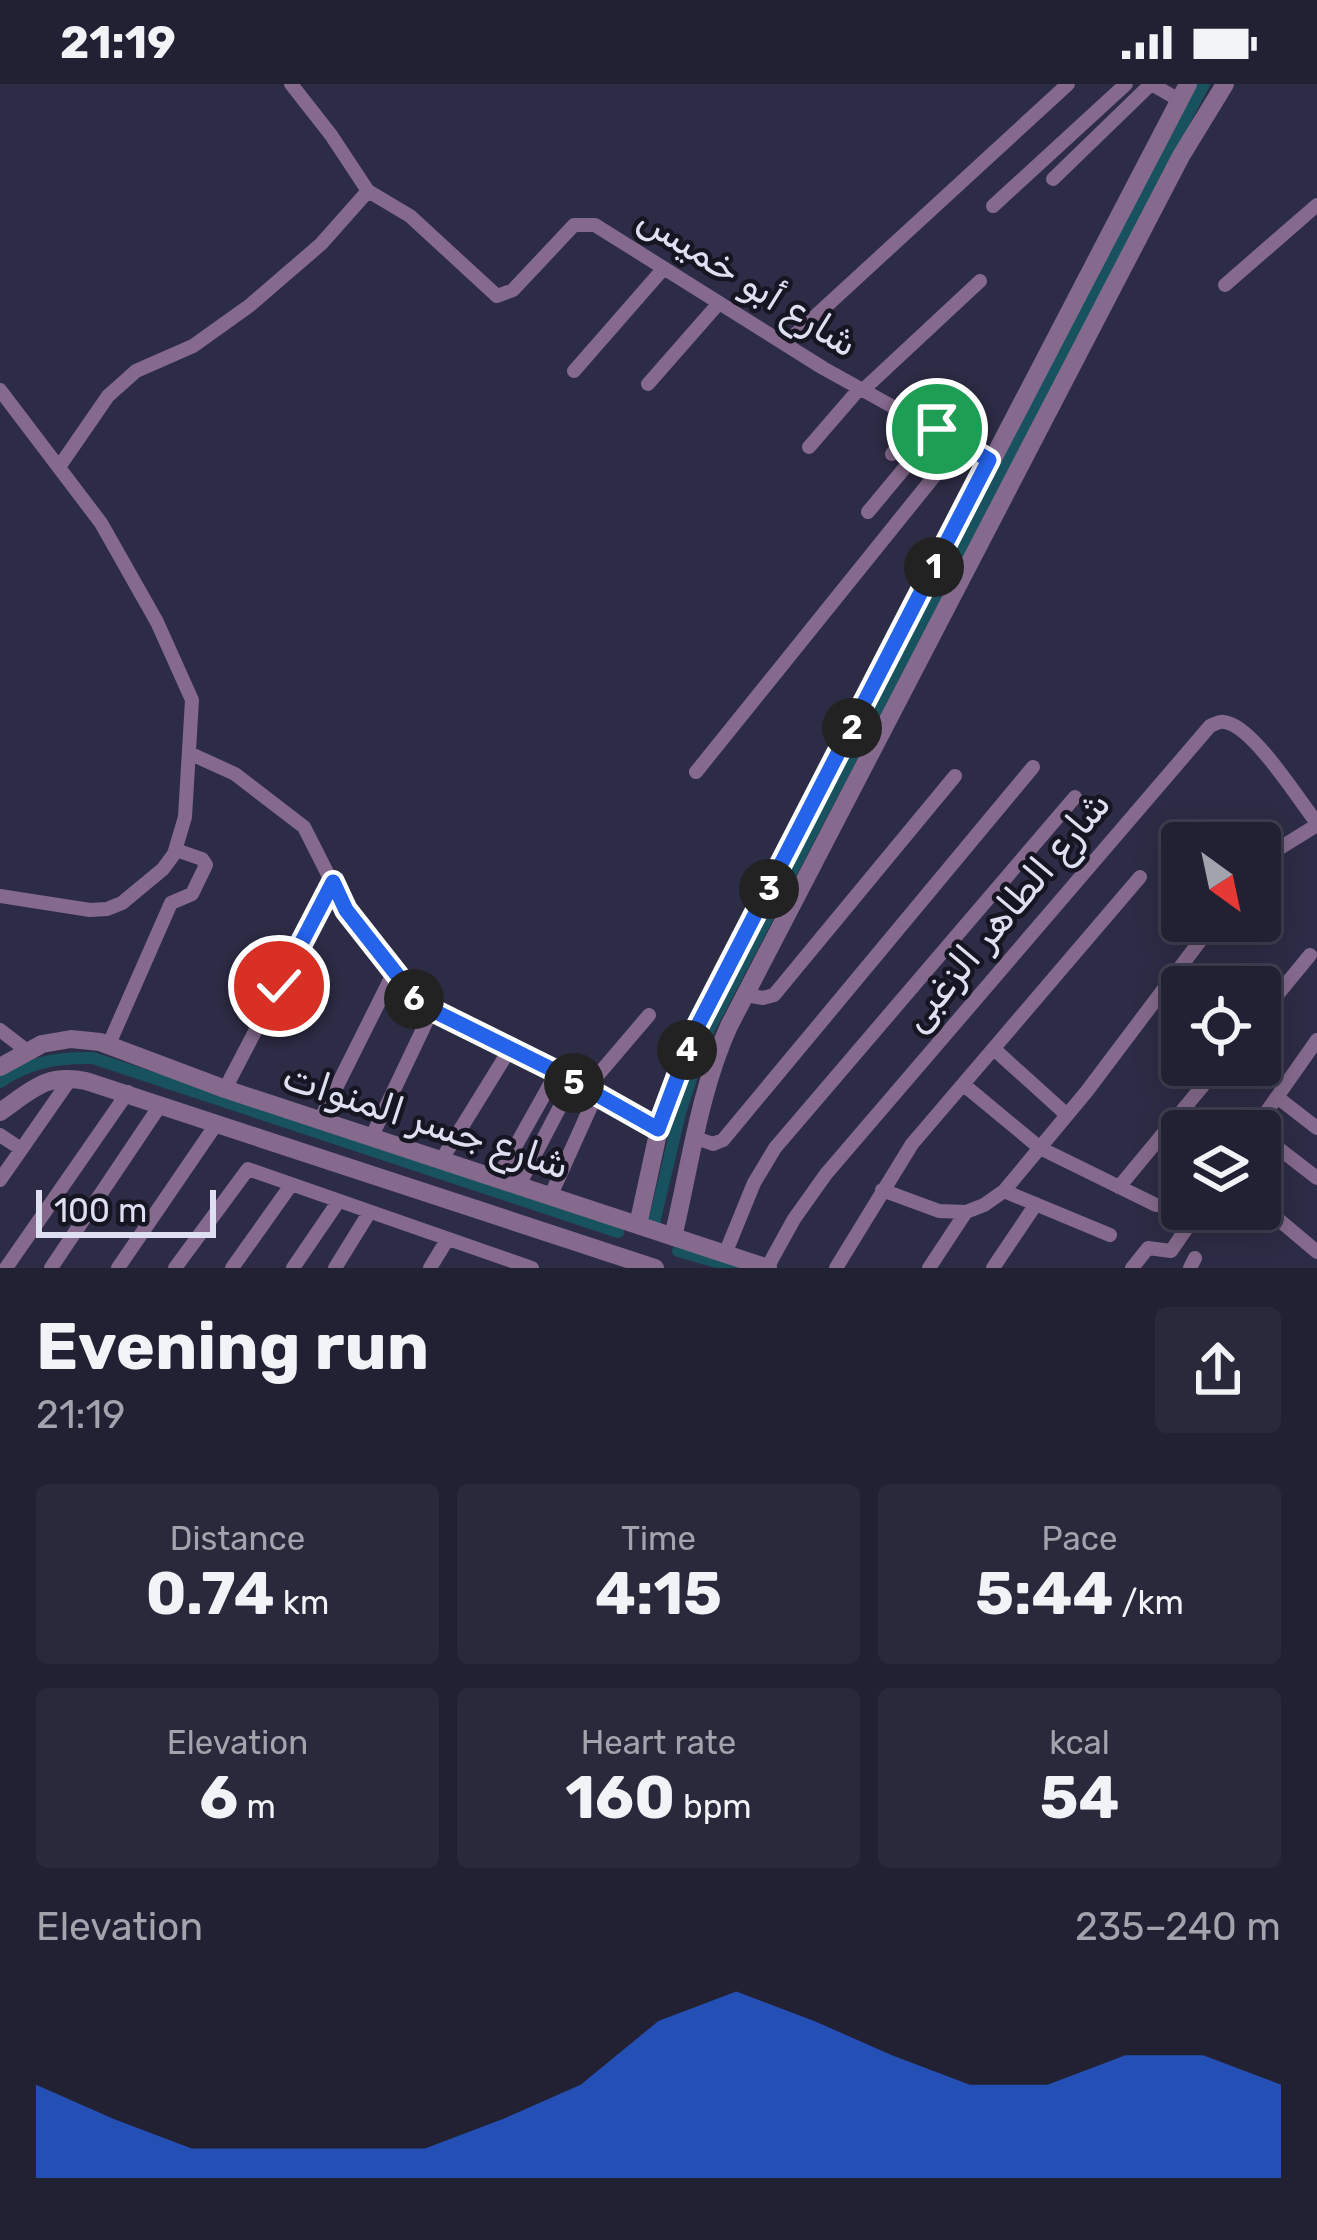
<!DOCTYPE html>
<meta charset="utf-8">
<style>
body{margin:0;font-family:Rubik,Vazirmatn,sans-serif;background:#2a293c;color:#f1f3f6;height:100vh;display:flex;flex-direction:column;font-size:45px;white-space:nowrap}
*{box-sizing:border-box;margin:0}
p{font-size:39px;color:#a2a3ac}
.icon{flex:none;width:66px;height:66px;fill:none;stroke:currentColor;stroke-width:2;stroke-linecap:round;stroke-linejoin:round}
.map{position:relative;height:1184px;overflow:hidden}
.drawer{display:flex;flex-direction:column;background:#222134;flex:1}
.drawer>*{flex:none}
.needle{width:78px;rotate:147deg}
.buttons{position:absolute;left:1161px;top:738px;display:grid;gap:24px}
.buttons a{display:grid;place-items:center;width:120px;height:120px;border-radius:12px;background:#222134;box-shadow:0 6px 30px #0003,0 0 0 3px #3f3e4f;font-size:60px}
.scale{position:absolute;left:36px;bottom:30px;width:180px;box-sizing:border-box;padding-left:12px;border:6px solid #dedff0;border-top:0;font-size:33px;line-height:42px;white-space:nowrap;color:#dedff0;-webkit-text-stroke:9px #161622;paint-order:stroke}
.pin{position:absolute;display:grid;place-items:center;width:102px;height:102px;color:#fff;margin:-51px;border:6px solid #fff;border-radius:50%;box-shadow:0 3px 12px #0007}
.km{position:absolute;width:60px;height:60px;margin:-30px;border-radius:50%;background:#222;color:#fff;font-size:33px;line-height:60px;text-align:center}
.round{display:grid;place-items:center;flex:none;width:126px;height:126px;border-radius:12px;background:#2a293c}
.head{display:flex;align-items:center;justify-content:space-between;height:204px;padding:0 36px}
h1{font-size:66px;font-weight:700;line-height:90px}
.stats{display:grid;grid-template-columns:repeat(3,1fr);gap:18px;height:204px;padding:12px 36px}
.stats div{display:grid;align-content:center;border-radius:12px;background:#2a293c;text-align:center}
.stats b{font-size:60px;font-weight:700}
.stats small{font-size:33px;font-weight:400}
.stats p{font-size:33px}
.chart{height:336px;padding:24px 36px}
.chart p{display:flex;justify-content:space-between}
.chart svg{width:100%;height:216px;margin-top:12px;fill:#2563eb;opacity:.7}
.status{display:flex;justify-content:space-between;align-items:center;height:84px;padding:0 60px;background:#222134;direction:ltr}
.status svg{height:33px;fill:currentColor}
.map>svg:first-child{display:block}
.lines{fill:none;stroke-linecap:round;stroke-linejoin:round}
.canal{stroke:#17525e;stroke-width:12}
.minor{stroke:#856a8d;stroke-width:14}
.tertiary{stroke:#856a8d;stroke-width:18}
.route-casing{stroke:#fff;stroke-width:24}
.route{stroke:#2563eb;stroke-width:15}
.labels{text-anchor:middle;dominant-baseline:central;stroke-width:9;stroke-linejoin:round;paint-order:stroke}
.street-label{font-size:39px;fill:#dedff0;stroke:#161622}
</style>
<div class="status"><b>21:19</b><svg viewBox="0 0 49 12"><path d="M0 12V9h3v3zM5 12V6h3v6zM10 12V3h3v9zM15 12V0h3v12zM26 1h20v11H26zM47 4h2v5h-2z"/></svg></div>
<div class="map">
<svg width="1317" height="1184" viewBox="0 0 1317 1184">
<rect width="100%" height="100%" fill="#2d2c46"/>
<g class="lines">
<path class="canal" d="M0,998c29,-20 59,-25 93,-24l525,174
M654,1139l26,-110 23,-72 501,-957
M678,1167l60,17"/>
<path class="minor" d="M291,0l40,51 37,56 42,25 87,80 16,-6 61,-65h21l228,143 166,92
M1053,95l96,-93h6l24,14
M993,122l133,-122
M1225,201l92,-80
M785,260l283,-260
M574,287l90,-103
M648,300l71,-81
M0,306l101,133 56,99 35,78 -7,117 -11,37 -11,15 -41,34 -15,6 -17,1 -90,-14
M863,306l117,-109
M809,363l51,-59
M892,370l27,-35
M59,383l49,-71 28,-25 57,-25 56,-40 72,-62 47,-53
M868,428l69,-83
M189,669l46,21 69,53 42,83 74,95 137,67 102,57
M696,688l265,-329
M1260,783l15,-16 42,-26
M746,911l17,3 11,-3 181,-219
M1260,932l50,-61
M0,946l26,20
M109,960l62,-141 21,-9 14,-29 -4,-6 -26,-9
M994,965l73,66
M964,1001l76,63 116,57
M225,1005l108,-207
M586,1005l63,-74
M1277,1013l40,31
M320,1036l74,-148
M1253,1047l64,-91
M1260,1050l57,44
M0,1051l21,14
M372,1052l60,-126
M696,1054l17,6 10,-4 310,-373
M442,1075l68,-110
M497,1095l60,-107
M0,1096l71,-102
M518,1103l55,-105
M1119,1103l101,-122
M882,1106l57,21 27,1
M1004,1107l106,44
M550,1113l46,-102
M1260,1120l57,48
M725,1170l29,-71 21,-35 300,-351
M6,1184l122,-176
M51,1184l110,-164
M118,1184l99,-145
M175,1184l73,-99 284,99
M232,1184l59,-83
M293,1184l45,-66
M335,1184l34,-55
M430,1184l17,-28
M767,1184l27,-49 32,-45 384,-448c8,-3 10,-6 18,-3 27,7 71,77 89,100
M836,1184l76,-124 228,-267
M929,1184l37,-56 18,-7 20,-14 83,-100 128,-170
M993,1184l43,-64
M1132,1184l16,-20 23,3 29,-42
M1190,1184l5,-10"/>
<path class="tertiary" d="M0,983l42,-23 29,-5 29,3 125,47 543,179
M0,1028c32,-22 45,-39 86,-31l569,187
M638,1141l21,-96 35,-96 494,-949
M673,1153c17,-71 26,-145 56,-211l452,-870 44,-72"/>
</g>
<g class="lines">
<defs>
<path id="route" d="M279,902l54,-104 13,28 74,94 137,68 101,57 36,-96 295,-573 -52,-31"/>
</defs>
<use href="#route" class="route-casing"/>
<use href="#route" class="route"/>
</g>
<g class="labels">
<g class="street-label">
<text transform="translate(748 197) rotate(32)">شارع أبو خميس</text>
<text transform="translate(1006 827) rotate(-50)">شارع الطاهر الزغبى</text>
<text transform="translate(426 1037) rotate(18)">شارع جسر المنوات</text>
</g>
</g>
</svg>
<div class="buttons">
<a><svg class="needle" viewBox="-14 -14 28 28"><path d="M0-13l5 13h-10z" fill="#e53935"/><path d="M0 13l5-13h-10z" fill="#a2a3ac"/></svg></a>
<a><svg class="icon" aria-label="locate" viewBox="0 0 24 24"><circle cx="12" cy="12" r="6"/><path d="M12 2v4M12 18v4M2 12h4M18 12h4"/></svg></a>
<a><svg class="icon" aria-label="layers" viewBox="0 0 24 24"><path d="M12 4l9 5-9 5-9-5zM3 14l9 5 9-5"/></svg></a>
</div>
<div class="scale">100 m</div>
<div class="pin" style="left:937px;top:345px;background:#1e9e55"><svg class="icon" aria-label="arrive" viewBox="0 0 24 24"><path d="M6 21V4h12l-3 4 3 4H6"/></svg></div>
<div class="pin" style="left:279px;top:902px;background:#d93025"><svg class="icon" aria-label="check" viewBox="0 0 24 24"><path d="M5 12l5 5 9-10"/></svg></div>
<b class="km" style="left:934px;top:483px">1</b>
<b class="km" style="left:852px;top:644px">2</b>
<b class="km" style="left:769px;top:805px">3</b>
<b class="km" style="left:687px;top:966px">4</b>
<b class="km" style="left:574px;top:999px">5</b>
<b class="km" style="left:414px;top:915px">6</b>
</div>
<section class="drawer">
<div class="head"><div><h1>Evening run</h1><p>21:19</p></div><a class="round"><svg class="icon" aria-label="share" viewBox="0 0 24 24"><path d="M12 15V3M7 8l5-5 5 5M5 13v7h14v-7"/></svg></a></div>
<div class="stats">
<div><p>Distance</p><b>0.74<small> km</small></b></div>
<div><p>Time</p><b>4:15</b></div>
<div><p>Pace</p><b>5:44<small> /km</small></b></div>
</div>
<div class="stats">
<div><p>Elevation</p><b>6<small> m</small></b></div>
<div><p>Heart rate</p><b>160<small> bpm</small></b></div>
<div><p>kcal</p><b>54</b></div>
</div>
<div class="chart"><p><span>Elevation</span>235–240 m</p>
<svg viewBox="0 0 160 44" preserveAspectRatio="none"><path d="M0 44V25L10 32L20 38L30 38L40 38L50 38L60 32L70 25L80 12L90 6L100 12L110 19L120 25L130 25L140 19L150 19L160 25V44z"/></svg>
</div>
</section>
